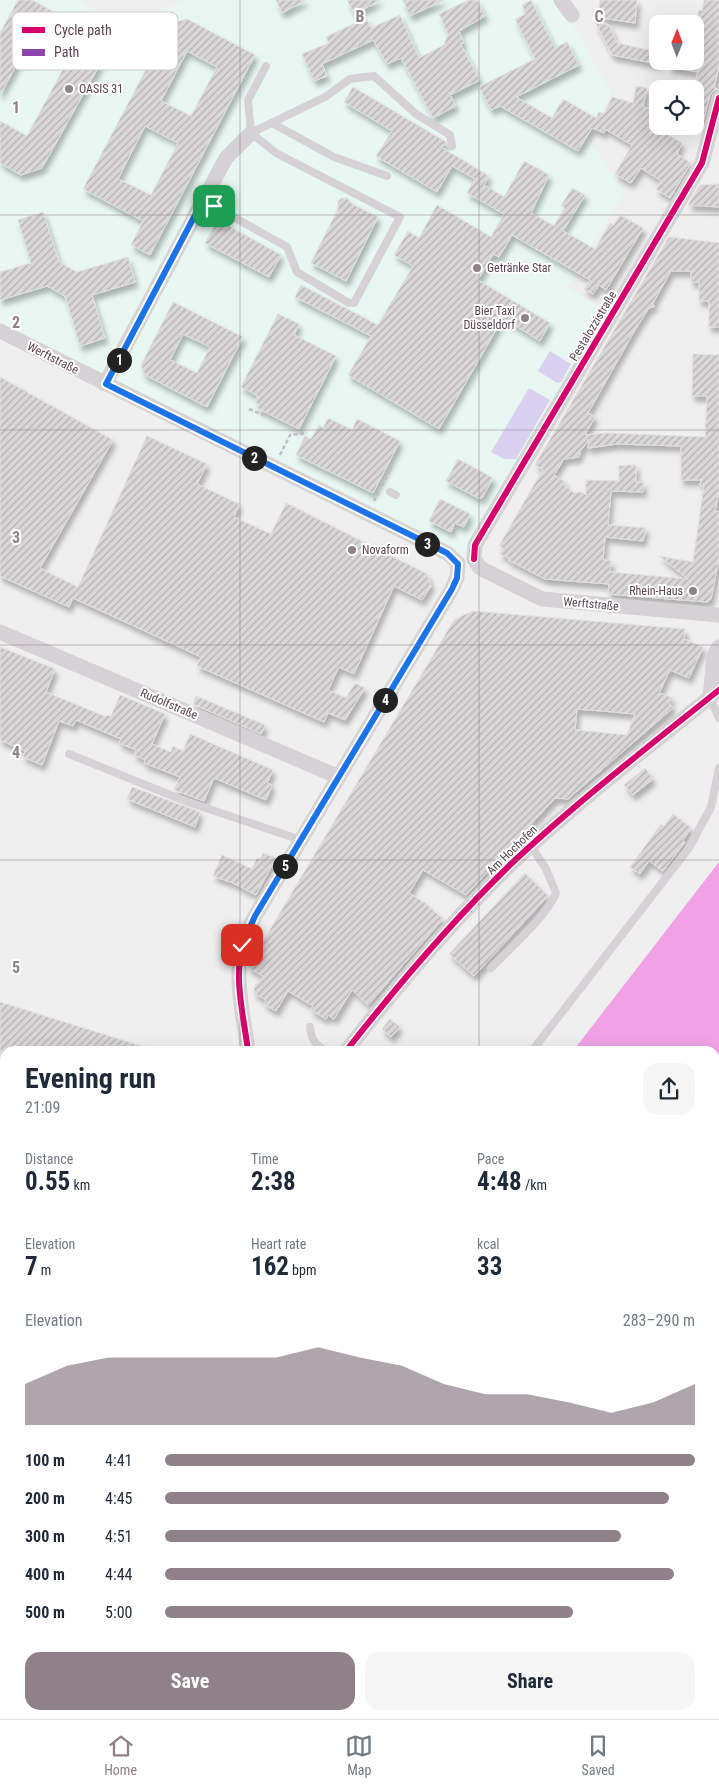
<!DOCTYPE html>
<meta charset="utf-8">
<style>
body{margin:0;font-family:"Roboto Condensed",sans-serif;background:#f6f6f7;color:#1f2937;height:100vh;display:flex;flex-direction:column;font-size:19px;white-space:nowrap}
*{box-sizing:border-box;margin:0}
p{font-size:16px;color:#747a83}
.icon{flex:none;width:28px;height:28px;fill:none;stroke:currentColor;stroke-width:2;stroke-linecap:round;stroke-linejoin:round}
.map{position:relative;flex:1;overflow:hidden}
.panel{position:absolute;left:0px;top:1046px;width:720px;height:674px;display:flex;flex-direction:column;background:#fff;border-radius:15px 15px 0 0;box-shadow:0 5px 20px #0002}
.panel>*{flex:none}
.needle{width:32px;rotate:1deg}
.tools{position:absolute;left:649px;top:15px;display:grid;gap:10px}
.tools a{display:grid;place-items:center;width:55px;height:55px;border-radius:10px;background:#fff;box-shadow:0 5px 20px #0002;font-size:25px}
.pin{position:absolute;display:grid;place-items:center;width:42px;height:42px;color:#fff;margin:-21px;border-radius:10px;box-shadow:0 2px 8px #0006}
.km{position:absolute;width:25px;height:25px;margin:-12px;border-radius:50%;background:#222;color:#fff;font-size:14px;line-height:25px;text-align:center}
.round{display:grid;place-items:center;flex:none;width:52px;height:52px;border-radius:15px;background:#f6f6f7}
.headline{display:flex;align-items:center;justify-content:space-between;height:85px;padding:0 25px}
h1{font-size:28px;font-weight:700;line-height:38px}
.metrics{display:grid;grid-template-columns:repeat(3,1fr);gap:8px;height:85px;padding:5px 25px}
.metrics div{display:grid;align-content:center}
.metrics b{font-size:25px;font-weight:700}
.metrics small{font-size:14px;font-weight:400}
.metrics p{font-size:14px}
.chart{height:140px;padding:10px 25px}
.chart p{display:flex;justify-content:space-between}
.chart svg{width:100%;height:90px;margin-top:5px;fill:#8f8089;opacity:.7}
.primary-button{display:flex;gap:10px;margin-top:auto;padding:10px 25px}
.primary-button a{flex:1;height:58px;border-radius:15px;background:#8f8089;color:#fff;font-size:20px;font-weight:700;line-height:58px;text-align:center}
.primary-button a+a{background:#f6f6f7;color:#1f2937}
ul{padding:0 25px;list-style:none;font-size:16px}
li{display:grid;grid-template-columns:80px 60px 1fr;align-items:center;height:38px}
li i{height:12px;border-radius:6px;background:#8f8089}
.tab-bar{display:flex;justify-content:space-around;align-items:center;height:70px;border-top:1px solid #e0e1e3;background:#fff;font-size:14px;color:#747a83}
.tab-bar a{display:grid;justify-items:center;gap:2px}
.tab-bar .on{color:#8f8089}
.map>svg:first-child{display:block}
.commercial{fill:#e8f7f1}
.green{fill:#dad0f0}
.forest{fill:url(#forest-firs)}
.water{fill:#f1a2e6}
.building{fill:url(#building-hatch);stroke:#e1e0e0;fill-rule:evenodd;filter:url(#shadow)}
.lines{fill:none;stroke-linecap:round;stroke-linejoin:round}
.path{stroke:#c3bac9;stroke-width:2.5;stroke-dasharray:4 2.5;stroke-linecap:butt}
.service{stroke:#d6d1d4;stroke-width:8}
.minor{stroke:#d6d1d4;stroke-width:15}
.quiet{stroke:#8e44ad;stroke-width:5;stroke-dasharray:10 5;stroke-linecap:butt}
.cycleway-casing{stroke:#fff;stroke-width:9}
.cycleway{stroke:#d6006c;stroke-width:6}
.route-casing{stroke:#fff;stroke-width:10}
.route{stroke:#1a73e8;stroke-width:6}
.grid{fill:none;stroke:#8f8089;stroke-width:1;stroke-opacity:0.55}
.poi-dot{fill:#8f8089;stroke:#fff;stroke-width:2}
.labels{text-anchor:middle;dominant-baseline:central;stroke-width:4;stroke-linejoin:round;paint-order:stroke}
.poi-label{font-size:12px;fill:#5c4452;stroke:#fff;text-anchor:start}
.street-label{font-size:12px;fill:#5c4452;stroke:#fff}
.key{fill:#fff;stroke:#cec7cb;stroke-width:1}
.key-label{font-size:14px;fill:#5c4452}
.grid-label{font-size:16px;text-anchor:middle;font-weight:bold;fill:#8f8089;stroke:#fff;stroke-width:4;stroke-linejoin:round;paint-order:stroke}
</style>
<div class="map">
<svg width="719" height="1719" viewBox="0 0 719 1719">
<defs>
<pattern id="forest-firs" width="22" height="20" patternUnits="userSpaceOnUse" patternTransform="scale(1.25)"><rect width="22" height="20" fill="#dad0f0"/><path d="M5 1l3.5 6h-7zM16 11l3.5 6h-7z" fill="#b4aac5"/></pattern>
<pattern id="building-hatch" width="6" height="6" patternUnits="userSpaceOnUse" patternTransform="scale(1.25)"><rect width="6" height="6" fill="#dad7d8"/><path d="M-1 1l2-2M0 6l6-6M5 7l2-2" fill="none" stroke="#b4b0b2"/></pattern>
<filter id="shadow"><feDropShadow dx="3" dy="5.5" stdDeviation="2.5" flood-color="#0004"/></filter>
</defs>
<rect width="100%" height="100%" fill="#eeefee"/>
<path class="commercial" d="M0,0h76l36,22 25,-3 50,-19h372l52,93 -22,47 35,53 -57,94 45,27 -148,250 -464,-231z"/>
<path class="green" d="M550,351l21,13 -10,18 -4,1 -19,-12z
M529,388l21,12 -34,59h-12l-13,-7z
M719,1137v582h-561l5,-4h552v-573z"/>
<path class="forest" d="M715,1396h4v295l-4,1z
M180,1715h528l1,4h-537z"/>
<path class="water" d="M719,862v338l-4,6v-155h-142z
M5,1662v53h175l-8,4h-172v-54z"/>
<path class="building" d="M18,0h14l65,36 7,21 -62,111 -21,7 -21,-12v-42l27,15 40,-74 -37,-21 -30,54v-62z
M276,0h30l-24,13z
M347,0h33l-25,14z
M403,0h41l-34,16z
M469,0h8l8,16 -26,15 5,12h-4l20,37 -30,15 6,11 -23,12 -32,-60 -14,6 -14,-24 -51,24 5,12 -13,5 -12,-27 27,-11 -3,-6 40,-19 5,10 29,-13 19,43 25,-13 4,-11 -9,-20z
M531,0l24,48 12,-6 12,23 -63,32 36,21 11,-19 33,19 3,-6 5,2 8,-17 21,6 3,-17 11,2 -4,19 15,4v18l24,14 -5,11 14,9 -21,35 -14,-9 5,-8 -20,-13 -10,15 -16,-9 17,-29 -27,-16 -1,4 -12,-5 -14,23 -78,-45 -9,4 -12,-23 56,-28 -20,-40 11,-5 -4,-9z
M600,0h37l-2,23 -33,-5 -3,-9z
M704,0h15v66l-5,22 5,1 -6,2 -3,4 -7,27 -8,-2v-37l3,-11 -29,-5 1,-6h25v-33l4,-18 3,1z
M187,19l68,36 -105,200 -19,-10 12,-24 -60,-32 87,-165zM187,51l30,16 -26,49 -30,-15zM145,126l33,17 -27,52 -33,-16z
M595,22l14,3 8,18 41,9v12l-46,-9z
M353,87l93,55v2l-5,3 48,29 -5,9 20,12 20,-36 25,14 -18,38 23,13 11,-18 -4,-2 11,-18 13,7 -22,36 32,18 15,-26 4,2 6,-10 23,13 -37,62 -7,-5 -6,9 -9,-5 6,-9 -78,-45 -13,22 -6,-3 -15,26 72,43 -10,18 -37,-23 -64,111 -91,-54 23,-39 -76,-39 6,-12 77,40 35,-59 -19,-11 14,-24 11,7 18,-33 54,32 13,-23 -37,-21 8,-14 -23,-13 -15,26 -61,-36 16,-25 -48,-29z
M719,184v23l-31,-2 12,-20z
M342,198h5l5,6 26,13 -32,64 -35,-18 27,-54v-8z
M43,212l16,50 18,10 51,-15 7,25 -43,13 13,43 -25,8 -15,-50 -18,-10 -47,14v-28l31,-9 -13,-43z
M218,220l63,35 -12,22 -64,-34z
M669,237l50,6v84h-10v-26h-10v-19h-8v-11h-20l-18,32 1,4 -5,1 -14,22 -47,83 7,4 -10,18 21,-2 99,4 2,-41h-15l1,-42 26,1v136l-4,20 4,1v46l-8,41 -4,3 -99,-8 1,-10 -64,-5 -37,-19 1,-2 -9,-4 3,-6 -4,-2 44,-77 -8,-4zM589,439l-1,9 29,-4 64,2v34h20l-1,6h4l-11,76 -34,-6 29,23 -78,-7 1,-11 -8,-1 2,-23 38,4 3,-13 -38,-3 3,-34 32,1 1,-9 -8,-1v-17h-6l-11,1v15l-33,-1v15l-5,-3 -7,1 -10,-8 1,-3 -11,-7 10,-16 15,-2 2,-8 2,-1z
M173,302l70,35 -36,70 -62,-32 -4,-10zM183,334l27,13 -13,26 -27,-13z
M278,314l21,10 -5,11 42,21 -37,73 -42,-21 2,-4 -4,-2 3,-6 -17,-9z
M0,377l113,63 -73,128 15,8 23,11 69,-151 60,28 -10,20 42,20 -5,13 37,17 15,-31 141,71 4,12 -9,14 -28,-14 -40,88 -15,-7 -11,23 18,8 9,-15 10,5 -20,32 -17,-7 -4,9 -127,-56 4,-9 -128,-59 -4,9 -69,-31z
M328,418l24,12 5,-11 43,22 -27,52 -77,-38 9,-19 6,3 8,-14 4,3z
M458,459l35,19 -11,20h-4l-32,-17z
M440,499l30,15 -6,13 -9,-4 -4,9 -22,-11z
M472,611l213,18 -1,10 19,8 -14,31 -19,-8 -11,23 14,5 -5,4 5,6 -105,91 -13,-1 -89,97 -43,-25 -14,23 16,10 18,16 -75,86 -16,-15 -18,29 -6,-4 -2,4 -15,-9 2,-4 -25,-15 -12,20 -12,-7 2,-4 -12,-7 1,-8 9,-8 -15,-9v-3l205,-345zM577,709l37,3 21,2 -8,21 -52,-5z
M0,647l55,22 -9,23 60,25 1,-2 4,1 9,-21 45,19 -13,30 19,8 2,-6 10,5 7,-17 83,36 -6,13 5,2 -6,15 -52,-22 -10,23 -30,-11 6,-13 -36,-14 1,-3 -11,-5 2,-5 -17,-7 2,-4 -45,-19 -3,6 -14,-5 -17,44 -19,-8 2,-6 -25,-11z
M196,696l69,29 -4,9 -68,-30z
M645,768l8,11 -20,16 -9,-10z
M132,787l68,25 -5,15 -68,-28z
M673,814l18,14 -8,12 2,2 -22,29 -14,-10 -9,13 -10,-7 31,-43 3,2z
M263,853l13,5 -20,37 -23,-12 -20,-7 9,-21 30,14 5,-11 3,1z
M525,873l23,23 -74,80 -25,-22z
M0,1002l151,47 -1,2h-150z
M390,1019l10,8 -9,10 -9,-8z"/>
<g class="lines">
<path class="path" d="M249,409l17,7 1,-3
M280,455l10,-20 17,-2
M382,486l9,-18 -4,-2
M374,501l5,-10"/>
<path class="service" d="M272,123l62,34 53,19
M251,133l74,-36 25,-18 24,-3 42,38 34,21 2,11
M203,200l84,47 10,25 52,31h5l46,-86 -124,-64 -25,-20 -3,-33 18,-34
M390,492l6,3
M710,698l9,20
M69,754l116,47 116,39
M491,968c18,-19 56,-52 65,-75l-10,-24 -15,-23
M310,1027c1,12 5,18 16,24
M532,1051l157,-203 22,-41 8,-39
M0,1201l5,1
M0,1252l5,1
M0,1432l5,1
M0,1497l5,1
M0,1586l5,3
M0,1613l5,-2"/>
<path class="minor" d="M561,0l11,15
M0,331l447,222 11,10
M105,384l121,-226 25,-25
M474,559l1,-14 227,-382 17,-65
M474,559l6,9 62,31 177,16
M0,632l339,145
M710,698l4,-42 5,-9
M248,1051c-4,-33 -14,-70 -6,-103 2,-11 8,-22 13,-32l197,-327 5,-12 1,-14
M346,1051c51,-65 106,-130 166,-188 65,-61 137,-117 207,-173
M0,1537l5,-6"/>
<path class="quiet" d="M715,1579l4,-20
M709,1715l1,4"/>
<defs>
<path id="cycleway" d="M474,559l1,-14 227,-382 17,-65
M248,1051c-4,-33 -14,-70 -6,-103 2,-11 8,-22 13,-32l197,-327 5,-12 1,-14
M346,1051c51,-65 106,-130 166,-188 65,-61 137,-117 207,-173"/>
</defs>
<use href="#cycleway" class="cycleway-casing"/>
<use href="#cycleway" class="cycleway"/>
</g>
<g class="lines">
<defs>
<path id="route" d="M214,206l-11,-6 -97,184 341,169 11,11 -1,14 -5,11 -197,327 -13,29"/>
</defs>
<use href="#route" class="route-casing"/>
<use href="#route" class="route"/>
</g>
<path class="grid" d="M240,0v1051M479,0v1051M0,215h719M0,430h719M0,645h719M0,860h719M0,1074h5M715,1074h4M0,1289h5M715,1289h4M0,1504h5M715,1504h4M240,1715v4M479,1715v4"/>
<g class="poi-dot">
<circle cx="69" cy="89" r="5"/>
<circle cx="477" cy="268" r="5"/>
<circle cx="525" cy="318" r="5"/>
<circle cx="352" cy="550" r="5"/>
<circle cx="693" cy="591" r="5"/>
</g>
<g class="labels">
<g class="poi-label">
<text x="79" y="89">OASIS 31</text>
<text x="487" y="268">Getränke Star</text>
<text x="515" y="311" text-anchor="end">Bier Taxi<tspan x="515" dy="14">Düsseldorf</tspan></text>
<text x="362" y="550">Novaform</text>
<text x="683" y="591" text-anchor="end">Rhein-Haus</text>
</g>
<g class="street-label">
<text transform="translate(593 326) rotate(-59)">Pestalozzistraße</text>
<text transform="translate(53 358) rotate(27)">Werftstraße</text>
<text transform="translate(591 604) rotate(5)">Werftstraße</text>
<text transform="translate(169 704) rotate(23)">Rudolfstraße</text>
<text transform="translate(512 850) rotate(-44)">Am Hochofen</text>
</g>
</g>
<rect x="12" y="12" width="166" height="58" rx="8" class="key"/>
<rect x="22" y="27" width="23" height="6" fill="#d6006c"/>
<rect x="22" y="49" width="23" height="7" fill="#8e44ad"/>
<g class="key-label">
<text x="54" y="35">Cycle path</text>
<text x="54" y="57">Path</text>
</g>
<g class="grid-label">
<text x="360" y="22">B</text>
<text x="599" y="22">C</text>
<text x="16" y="113">1</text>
<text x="16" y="328">2</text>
<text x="16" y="543">3</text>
<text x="16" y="758">4</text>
<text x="16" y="973">5</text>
</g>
</svg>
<div class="tools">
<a><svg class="needle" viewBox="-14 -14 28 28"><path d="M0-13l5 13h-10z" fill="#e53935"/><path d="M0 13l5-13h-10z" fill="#747a83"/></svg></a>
<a><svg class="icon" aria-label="locate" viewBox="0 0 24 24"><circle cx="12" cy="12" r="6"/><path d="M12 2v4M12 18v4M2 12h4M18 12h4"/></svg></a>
</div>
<div class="pin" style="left:214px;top:206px;background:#1e9e55"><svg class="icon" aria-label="arrive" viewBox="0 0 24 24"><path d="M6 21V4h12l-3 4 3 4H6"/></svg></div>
<div class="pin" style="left:242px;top:945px;background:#d93025"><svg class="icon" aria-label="check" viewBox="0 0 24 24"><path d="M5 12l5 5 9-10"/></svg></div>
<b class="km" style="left:119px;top:360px">1</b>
<b class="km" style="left:254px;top:458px">2</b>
<b class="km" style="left:427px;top:544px">3</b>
<b class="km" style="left:385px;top:700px">4</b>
<b class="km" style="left:285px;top:866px">5</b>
<section class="panel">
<div class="headline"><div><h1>Evening run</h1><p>21:09</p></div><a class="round"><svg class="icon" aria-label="share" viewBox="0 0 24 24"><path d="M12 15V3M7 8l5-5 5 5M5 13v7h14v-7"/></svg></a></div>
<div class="metrics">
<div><p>Distance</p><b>0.55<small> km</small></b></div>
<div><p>Time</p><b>2:38</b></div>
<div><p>Pace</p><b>4:48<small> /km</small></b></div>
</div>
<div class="metrics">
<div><p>Elevation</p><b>7<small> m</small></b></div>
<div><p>Heart rate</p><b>162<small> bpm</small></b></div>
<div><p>kcal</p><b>33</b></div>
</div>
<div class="chart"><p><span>Elevation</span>283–290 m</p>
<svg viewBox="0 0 160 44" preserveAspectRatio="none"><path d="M0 44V24L10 15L20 11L30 11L40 11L50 11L60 11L70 6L80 11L90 15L100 24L110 29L120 29L130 33L140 38L150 33L160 24V44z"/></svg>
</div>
<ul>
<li><b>100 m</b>4:41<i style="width:100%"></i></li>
<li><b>200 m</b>4:45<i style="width:95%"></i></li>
<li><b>300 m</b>4:51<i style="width:86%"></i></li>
<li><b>400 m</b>4:44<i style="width:96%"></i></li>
<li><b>500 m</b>5:00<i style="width:77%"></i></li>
</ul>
<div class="primary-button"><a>Save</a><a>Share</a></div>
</section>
</div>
<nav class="tab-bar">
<a class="on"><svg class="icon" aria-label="home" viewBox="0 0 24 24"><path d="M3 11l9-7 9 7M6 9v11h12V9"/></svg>Home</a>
<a><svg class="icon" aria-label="map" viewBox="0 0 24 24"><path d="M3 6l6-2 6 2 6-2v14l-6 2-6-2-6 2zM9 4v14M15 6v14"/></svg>Map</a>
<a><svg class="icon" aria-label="saved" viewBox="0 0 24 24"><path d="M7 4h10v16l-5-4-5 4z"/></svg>Saved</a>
</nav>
